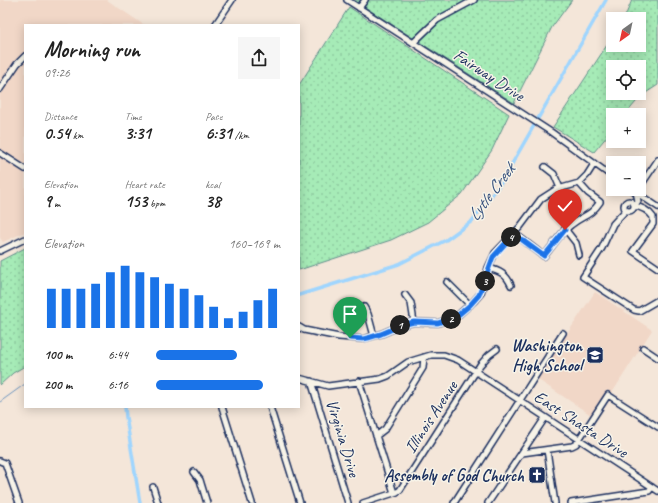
<!DOCTYPE html>
<meta charset="utf-8">
<style>
body{margin:0;font-family:Caveat,sans-serif;background:#f6f6f6;color:#222;height:100vh;display:flex;flex-direction:column;font-size:15px;white-space:nowrap}
*{box-sizing:border-box;margin:0}
p{font-size:13px;color:#767676}
.icon{flex:none;width:22px;height:22px;fill:none;stroke:currentColor;stroke-width:2;stroke-linecap:round;stroke-linejoin:round}
.map{position:relative;flex:1;overflow:hidden}
.details{position:absolute;left:24px;top:24px;width:276px;height:384px;display:flex;flex-direction:column;background:#fff;border-radius:0px;box-shadow:0 2px 10px #0003}
.details>*{flex:none}
.needle{width:26px;rotate:213deg}
.fabs{position:absolute;left:606px;top:12px;display:grid;gap:8px}
.fabs a{display:grid;place-items:center;width:40px;height:40px;border-radius:0px;background:#fff;box-shadow:0 2px 10px #0003;font-size:20px}
.pin{position:absolute;display:grid;place-items:center;width:34px;height:34px;color:#fff;margin:-41px -17px;border-radius:50% 50% 50% 0;rotate:-45deg;box-shadow:0 0 4px #0007}
.pin .icon{rotate:45deg}
.km{position:absolute;width:20px;height:20px;margin:-10px;border-radius:50%;background:#222;color:#fff;font-size:11px;line-height:20px;text-align:center}
.round{display:grid;place-items:center;flex:none;width:42px;height:42px;border-radius:0px;background:#f6f6f6}
.summary{display:flex;align-items:center;justify-content:space-between;height:68px;padding:0 20px}
h1{font-size:22px;font-weight:800;line-height:30px}
.metrics{display:grid;grid-template-columns:repeat(3,1fr);gap:6px;height:68px;padding:4px 20px}
.metrics div{display:grid;align-content:center}
.metrics b{font-size:17px;font-weight:800}
.metrics small{font-size:11px;font-weight:400}
.metrics p{font-size:11px}
.chart{height:112px;padding:8px 20px}
.chart p{display:flex;justify-content:space-between}
.chart svg{width:100%;height:72px;margin-top:4px;stroke:#1a73e8;stroke-width:6}
ul{padding:0 20px;list-style:none;font-size:13px}
li{display:grid;grid-template-columns:64px 48px 1fr;align-items:center;height:30px}
li i{height:10px;border-radius:5px;background:#1a73e8}
.map>svg:first-child{display:block}
.built{fill:#f1d7c7}
.grass{fill:url(#grass-dots);stroke:#608d8a;fill-rule:evenodd}
.lines{fill:none;stroke-linecap:round;stroke-linejoin:round}
.stream{stroke:#6a93be;stroke-width:1}
.canal{stroke:#9fd5fe;stroke-width:3.5}
.minor-casing{stroke:#1b2f5e;stroke-width:8}
.minor{stroke:#f7f3e8;stroke-width:5}
.route-casing{stroke:#fff;stroke-width:8}
.route{stroke:#1a73e8;stroke-width:5}
.labels{text-anchor:middle;dominant-baseline:central;stroke-width:3;stroke-linejoin:round;paint-order:stroke}
.street-label{font-size:17px;fill:#1b2f5e;stroke:#f7f3e8}
.poi-label{font-size:17px;font-weight:bold;fill:#1b2f5e;stroke:#f7f3e8;text-anchor:end}
.water-label{font-size:18px;font-style:italic;fill:#35507e;stroke:#f7f3e8}
</style>
<div class="map">
<svg width="658" height="503" viewBox="0 0 658 503">
<defs>
<pattern id="grass-dots" width="8" height="8" patternUnits="userSpaceOnUse"><rect width="8" height="8" fill="#a6ebb7"/><path d="M2 2h.1M6 6h.1" fill="none" stroke="#8ecaa0" stroke-width="1.8" stroke-linecap="round"/></pattern>
</defs>
<rect width="100%" height="100%" fill="#f4e6d9"/>
<filter id="ink" filterUnits="userSpaceOnUse"><feTurbulence type="fractalNoise" baseFrequency=".025" numOctaves="2"/><feDisplacementMap in="SourceGraphic" scale="8" xChannelSelector="R" yChannelSelector="G"/><feConvolveMatrix kernelMatrix="1 2 1 2 8 2 1 2 1" color-interpolation-filters="sRGB"/></filter>
<g filter="url(#ink)">
<path class="built" d="M0,0h107l37,25h-119v207l-22,10 -3,-4z
M595,292l57,38 -40,63 -5,-3 -16,25 -54,-36z"/>
<path class="grass" d="M354,0h218l-20,27 -38,76z
M632,0h26v85l-17,11 -16,19h-12v14l-19,23 -41,-25 60,-91v9h26v-26h-15zM613,67h26v26h-26z
M349,7l160,107 -17,36 -30,44 -34,28 -37,18 -92,30v-185z
M25,248v118l-12,7 -13,12v-124z"/>
<g class="lines">
<path class="stream" d="M0,402l25,-18"/>
<path class="canal" d="M299,295l100,-31 47,-24 26,-19 29,-38 105,-183
M125,407l1,10 14,86"/>
<defs>
<path id="minor" d="M347,0l204,132 62,45
M359,8l6,-8
M215,25l17,-25
M413,43l24,-23 37,-20
M0,89l17,-25 8,-8
M0,153l25,16
M545,167l9,7 6,14
M639,188l19,-28
M631,189l27,18
M636,192l2,9 -4,5c8,1 14,4 19,11v7l-20,27 25,17
M624 206a5 5 0 1 1 10 0a5 5 0 1 1-10 0Z
M626,210l-13,14 -11,24 -19,29 51,33 5,1 19,-11
M565,229l11,14 3,12
M514,233l30,23c9,-10 16,-23 27,-31 12,-10 19,-8 29,-23l-12,-9 -9,-10
M0,251l25,-12
M488,268c12,3 18,6 23,17
M447,282l23,23
M405,295l6,8 3,19
M364,307l4,7 6,22
M299,327l5,3 35,7 24,2 18,-5 21,-9 12,-3 24,1 19,-7 17,-15 7,-8 7,-25 7,-15 25,-26 21,-28 14,-9 24,-7 8,-8 7,-11
M643,348l15,10
M299,378l29,8 52,-7 8,-3 20,-14 23,-7h13l14,5 200,131
M311,381l37,122
M359,381l35,112
M222,407l30,96
M270,407l30,96
M376,436l9,-7 38,-61 1,-11
M547,450l8,53
M522,453l50,-7 4,-2 32,-49 50,32
M0,461l5,2 14,40
M194,472l6,8 7,23
M153,487l5,16
M363,503l34,-11 3,-2 80,-125 9,-10 8,-6
M454,503l109,-170
M488,503l57,-85
M571,503l78,-12 3,-4"/>
</defs>
<use href="#minor" class="minor-casing"/>
<use href="#minor" class="minor"/>
</g>
</g>
<g class="lines" filter="url(#ink)">
<defs>
<path id="route" d="M350,338l13,1 5,-1 13,-4 21,-9 12,-3 24,1 19,-7 13,-11 9,-10 14,-38 21,-23 30,22 21,-26"/>
</defs>
<use href="#route" class="route-casing"/>
<use href="#route" class="route"/>
</g>
<defs>
<symbol id="school-square" viewBox="-11 -11 22 22"><rect x="-9" y="-9" width="18" height="18" rx="4" fill="#1b2f5e" stroke="#f7f3e8"/><path d="M0-5L7-2L0 1L-7-2ZM-4 1L0 2.5L4 1V4Q0 6-4 4Z" fill="#fff"/></symbol>
<symbol id="church-square" viewBox="-11 -11 22 22"><rect x="-9" y="-9" width="18" height="18" rx="4" fill="#1b2f5e" stroke="#f7f3e8"/><path d="M-1.2-6h2.4v3.5h3.3v2.4h-3.3V6h-2.4V-.1h-3.3v-2.4h3.3Z" fill="#fff"/></symbol>
</defs>
<g fill-rule="evenodd">
<use href="#school-square" x="585" y="345" width="20" height="20"/>
<use href="#church-square" x="527" y="465" width="20" height="20"/>
</g>
<g class="labels">
<g class="street-label">
<text transform="translate(489 75) rotate(33)">Fairway Drive</text>
<text transform="translate(431 417) rotate(-57)">Illinois Avenue</text>
<text transform="translate(581 424) rotate(33)">East Shasta Drive</text>
<text transform="translate(343 438) rotate(73)">Virginia Drive</text>
</g>
<g class="poi-label">
<text x="582" y="345">Washington<tspan x="582" dy="20">High School</tspan></text>
<text x="524" y="475">Assembly of God Church</text>
</g>
<g class="water-label">
<text transform="translate(491 192) rotate(-53)">Lytle Creek</text>
</g>
</g>
</svg>
<div class="fabs">
<a><svg class="needle" viewBox="-14 -14 28 28"><path d="M0-13l5 13h-10z" fill="#e53935"/><path d="M0 13l5-13h-10z" fill="#767676"/></svg></a>
<a><svg class="icon" aria-label="locate" viewBox="0 0 24 24"><circle cx="12" cy="12" r="6"/><path d="M12 2v4M12 18v4M2 12h4M18 12h4"/></svg></a>
<a>+</a>
<a>−</a>
</div>
<div class="pin" style="left:350px;top:338px;background:#1e9e55"><svg class="icon" aria-label="arrive" viewBox="0 0 24 24"><path d="M6 21V4h12l-3 4 3 4H6"/></svg></div>
<div class="pin" style="left:565px;top:230px;background:#d93025"><svg class="icon" aria-label="check" viewBox="0 0 24 24"><path d="M5 12l5 5 9-10"/></svg></div>
<b class="km" style="left:400px;top:325px">1</b>
<b class="km" style="left:451px;top:319px">2</b>
<b class="km" style="left:485px;top:281px">3</b>
<b class="km" style="left:511px;top:237px">4</b>
<section class="details">
<div class="summary"><div><h1>Morning run</h1><p>09:26</p></div><a class="round"><svg class="icon" aria-label="share" viewBox="0 0 24 24"><path d="M12 15V3M7 8l5-5 5 5M5 13v7h14v-7"/></svg></a></div>
<div class="metrics">
<div><p>Distance</p><b>0.54<small> km</small></b></div>
<div><p>Time</p><b>3:31</b></div>
<div><p>Pace</p><b>6:31<small> /km</small></b></div>
</div>
<div class="metrics">
<div><p>Elevation</p><b>9<small> m</small></b></div>
<div><p>Heart rate</p><b>153<small> bpm</small></b></div>
<div><p>kcal</p><b>38</b></div>
</div>
<div class="chart"><p><span>Elevation</span>160–169 m</p>
<svg viewBox="0 0 160 44" preserveAspectRatio="none"><path d="M5 44V20M15 44V20M25 44V20M35 44V17M45 44V10M55 44V6M65 44V10M75 44V13M85 44V17M95 44V20M105 44V24M115 44V31M125 44V38M135 44V34M145 44V27M155 44V20"/></svg>
</div>
<ul>
<li><b>100 m</b>6:44<i style="width:65%"></i></li>
<li><b>200 m</b>6:16<i style="width:86%"></i></li>
</ul>
</section>
</div>
